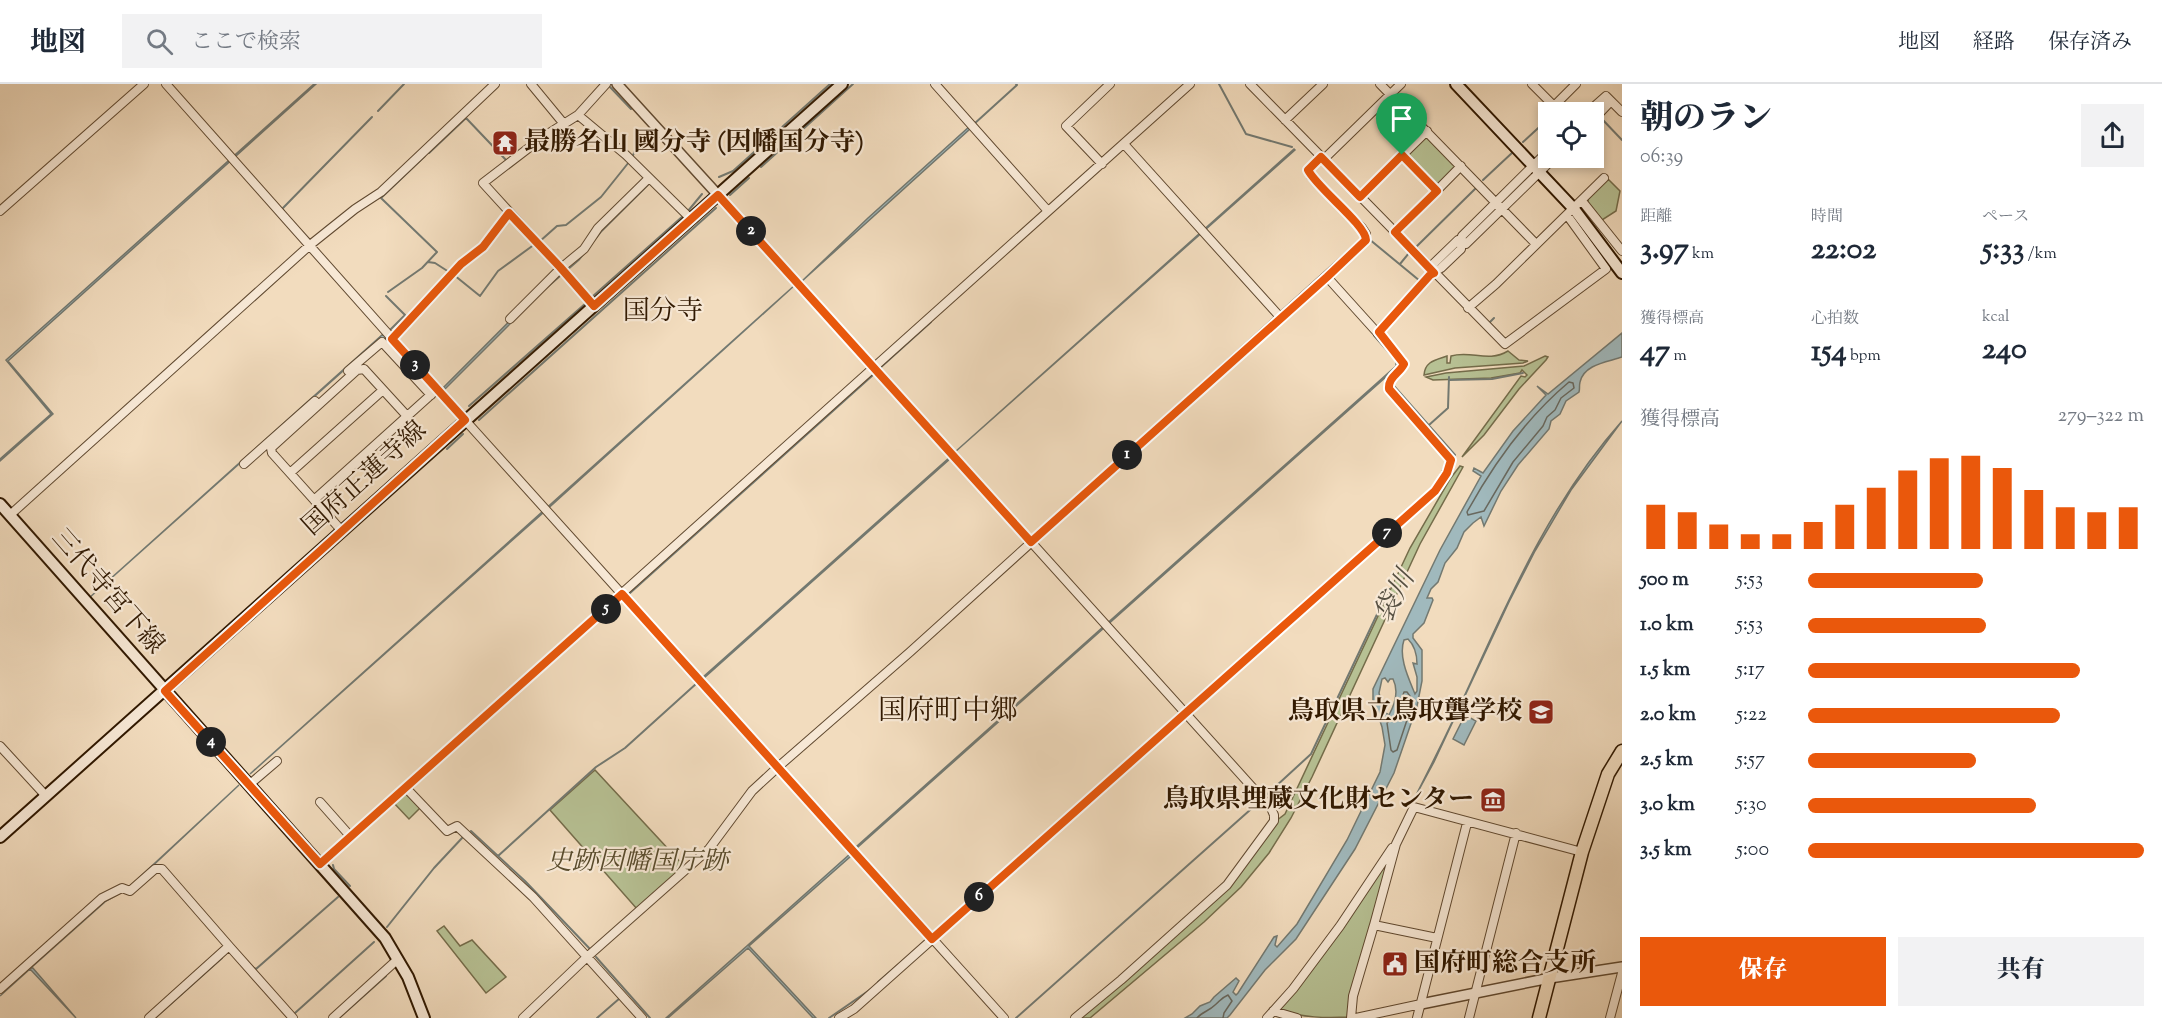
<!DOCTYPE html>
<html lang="ja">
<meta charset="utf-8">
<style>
body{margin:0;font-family:"Sorts Mill Goudy","Noto Serif JP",serif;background:#f2f2f3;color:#1f2937;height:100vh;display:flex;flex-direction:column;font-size:22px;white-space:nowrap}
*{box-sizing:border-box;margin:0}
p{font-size:20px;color:#747a83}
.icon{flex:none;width:33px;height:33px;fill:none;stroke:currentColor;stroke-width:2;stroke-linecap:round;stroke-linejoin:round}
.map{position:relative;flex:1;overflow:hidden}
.panel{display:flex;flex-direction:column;background:#fff;width:540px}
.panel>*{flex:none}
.fabs{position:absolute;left:1538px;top:18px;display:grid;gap:12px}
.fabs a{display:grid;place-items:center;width:66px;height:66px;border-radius:0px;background:#fff;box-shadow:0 3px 9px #0003;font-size:30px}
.pin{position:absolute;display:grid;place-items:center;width:51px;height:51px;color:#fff;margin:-62px -26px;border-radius:50% 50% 50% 0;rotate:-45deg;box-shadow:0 0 6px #0007}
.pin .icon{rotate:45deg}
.km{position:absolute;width:30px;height:30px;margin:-15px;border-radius:50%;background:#222;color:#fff;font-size:16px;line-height:30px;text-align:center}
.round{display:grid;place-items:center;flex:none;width:63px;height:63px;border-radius:0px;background:#f2f2f3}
.overview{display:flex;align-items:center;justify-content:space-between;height:102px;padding:0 18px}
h1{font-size:33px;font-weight:800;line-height:45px}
.metrics{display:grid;grid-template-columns:repeat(3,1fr);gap:9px;height:102px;padding:6px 18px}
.metrics div{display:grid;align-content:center}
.metrics b{font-size:30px;font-weight:800}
.metrics small{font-size:16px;font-weight:400}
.metrics p{font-size:16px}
.chart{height:168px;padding:12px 18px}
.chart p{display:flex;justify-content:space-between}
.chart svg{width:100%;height:108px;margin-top:6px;stroke:#ea580c;stroke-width:6}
.primary-button{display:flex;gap:12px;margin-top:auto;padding:12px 18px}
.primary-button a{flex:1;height:69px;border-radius:0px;background:#ea580c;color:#fff;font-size:24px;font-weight:800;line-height:69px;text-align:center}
.primary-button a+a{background:#f2f2f3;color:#1f2937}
ul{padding:0 18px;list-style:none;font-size:20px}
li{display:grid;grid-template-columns:96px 72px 1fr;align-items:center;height:45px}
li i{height:15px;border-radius:8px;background:#ea580c}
header{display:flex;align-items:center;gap:36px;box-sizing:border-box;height:84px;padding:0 30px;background:#fff;border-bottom:2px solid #e0e1e3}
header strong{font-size:28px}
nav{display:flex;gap:33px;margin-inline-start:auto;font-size:21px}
.search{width:420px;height:54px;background:#f2f2f3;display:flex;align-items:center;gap:15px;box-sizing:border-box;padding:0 21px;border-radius:0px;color:#747a83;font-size:22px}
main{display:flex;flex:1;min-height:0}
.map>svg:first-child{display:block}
.green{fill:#b7c194;stroke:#746c4a;stroke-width:1.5}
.water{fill:#a0b9bd;stroke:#737971;stroke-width:1.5;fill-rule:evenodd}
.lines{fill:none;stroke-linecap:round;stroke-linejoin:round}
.shore{stroke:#68685e;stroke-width:1.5}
.stream{stroke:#737971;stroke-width:2}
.minor-casing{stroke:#604930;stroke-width:10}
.tertiary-casing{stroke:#604930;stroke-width:12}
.secondary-casing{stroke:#301800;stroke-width:14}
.primary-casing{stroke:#301800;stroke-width:15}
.minor{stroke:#f7e8d5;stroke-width:8}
.tertiary{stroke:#f7e8d5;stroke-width:9}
.secondary{stroke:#f7e8d5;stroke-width:10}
.primary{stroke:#f2dcbe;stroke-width:12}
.route-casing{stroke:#fff;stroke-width:12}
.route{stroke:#ea580c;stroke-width:8}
.labels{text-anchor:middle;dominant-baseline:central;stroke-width:4.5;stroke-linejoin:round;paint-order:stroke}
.poi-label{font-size:26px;font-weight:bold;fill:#301800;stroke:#f7e8d5;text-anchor:start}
.street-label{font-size:26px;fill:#301800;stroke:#f7e8d5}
.park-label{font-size:26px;font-style:italic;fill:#584b2c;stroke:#f7e8d5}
.neighbourhood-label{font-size:27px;fill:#301800;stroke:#f7e8d5}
.water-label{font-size:27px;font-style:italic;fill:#575042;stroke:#f7e8d5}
.quarter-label{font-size:28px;fill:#301800;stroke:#f7e8d5}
</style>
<header>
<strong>地図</strong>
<div class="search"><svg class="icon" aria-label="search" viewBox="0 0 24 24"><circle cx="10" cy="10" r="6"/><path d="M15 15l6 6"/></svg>ここで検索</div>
<nav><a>地図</a><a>経路</a><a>保存済み</a></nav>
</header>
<main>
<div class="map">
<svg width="1622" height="934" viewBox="0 0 1622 934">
<rect width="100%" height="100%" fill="#f2dcbe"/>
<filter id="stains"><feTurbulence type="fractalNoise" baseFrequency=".00333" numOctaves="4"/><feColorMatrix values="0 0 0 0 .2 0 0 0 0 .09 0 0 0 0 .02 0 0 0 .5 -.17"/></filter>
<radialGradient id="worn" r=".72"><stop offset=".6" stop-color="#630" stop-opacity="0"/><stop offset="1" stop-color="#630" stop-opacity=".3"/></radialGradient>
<path class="green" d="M1425,53h3l27,28v4l-19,18 -30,-32z
M1608,95l12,12 -4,20 -14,9 -14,-18v-3z
M1508,267l11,9 9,1 -5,2 -68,5 -31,7c1,-14 12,-15 23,-19v7h3l1,-7c20,-6 37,7 57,-5z
M1545,272l3,1 -2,3 -27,29 -35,46 -22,22 59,-81 4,1 2,-2 -5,-5 -2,3 -29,5 -58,2 -7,-3 20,-4 78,-7z
M1460,382l3,1 -43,77 -108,233 -21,41 -22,35 -28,34 -37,35 -114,96h-10l149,-133 47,-64 9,-7 125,-266 40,-69z
M595,686l89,96 -47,43 -87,-99z
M403,709h4l14,14 -12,12 -16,-17z
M1384,782l2,1 -37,150c-23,1 -47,1 -68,-7l-2,-3z
M444,842l16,20 12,-6 34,37 -20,16 -49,-62z"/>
<path class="water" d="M314,0h2l-308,277 45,53 -53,47v-2l51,-45 -45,-54z
M970,42l1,2 -170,154 67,-64z
M1294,65l1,1 -340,302z
M1548,71v3h3l-177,174 24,29 -1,6 -539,480 -1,-1 539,-480v-5l-22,-25 -1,-5 54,-59z
M649,97l1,2 -49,49 -22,28 -37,32 -97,97 -1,-2z
M795,201l-242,219 -303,270z
M1622,249v24c-14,5 -38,7 -42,25 -1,4 0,7 -1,10l-13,9 -6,13 -9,7 -2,8 -31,36 -17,26 -17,35 -3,-9 -8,6 -9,9 -7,16 -12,15 -7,19 -7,7 -4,9h5l1,2 -9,23 -11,11v4l9,12v31l-5,25 -23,67 -39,76 -59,90 -31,31 -35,45 -3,3h-42l7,-4 8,-8 10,-4 4,-5 22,-19 3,3 -6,11 3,3 2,-2 36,-56 3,-1 -2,9 2,2 20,-23 50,-84 33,-68 5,-27 -3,-18 -9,-27v-11l67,-139 41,-74 -8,-5 1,-3 9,5 30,-42 33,-36 -9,-9 11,8zM1408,555c7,7 9,15 9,25l-4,-1 4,14v14l-2,3c-6,-15 -17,-37 -11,-54zM1385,594l3,4 2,-3h3c6,12 2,25 -4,36l-5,-3 -5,-19 3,-14z
M383,250l46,52 -2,1 -47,-49 -291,260z
M1622,337l-51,69 -36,61 -26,51 -75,160 -21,39c21,-41 41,-82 60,-124 41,-90 82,-181 149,-256z
M950,373l1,1 -247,220 -1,-1z
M1465,631l11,6 -12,24 -11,-6z
M239,701l-111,104 -22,12 -74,66 44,51 -46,-49 -30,27 106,-96 22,-12z
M850,770l1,2 -102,90 67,72h-3l-65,-70 -80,70h-2z"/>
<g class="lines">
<path class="shore" d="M1569,298l4,1 1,5 -13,10 -6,12 -8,7 -4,9 -30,36 -29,49 -16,4 -1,-3c27,-49 59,-94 102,-130z
M1404,608h3l5,7v6l-15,45 -4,2 -2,-2 -4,-27 9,-8z
M1197,934c5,-6 12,-7 18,-13 5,-4 6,-7 13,-10l4,6 -8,12 -1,5"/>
<path class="stream" d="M1219,0l27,50 46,13
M610,3l21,22
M378,27l26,-27
M1601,34l21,22
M974,40l43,-39 -1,-1
M1523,58l25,-23
M429,69l37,-35 40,42
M632,74l5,-13 12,-12
M761,83l92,-83
M719,93l14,-6 97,-87
M1483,96l30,-28
M730,111l19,-17
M284,127l-2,-2 90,-92
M688,127l14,-17
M291,136l19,20 2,-1
M324,145l23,-18
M1369,155l51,42
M539,158l18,-16 9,-1 35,-28 28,-35
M1415,164l62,-61
M428,178l7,1 14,9
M1400,180l9,-11
M454,191l26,21 18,-25 37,-27
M388,208l34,-24 15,-16 -56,-54 44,-42
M386,212l19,19 -16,16
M592,213l91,-81
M1489,239l5,-5
M880,284l51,-46
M1449,296l43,-1 31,-6
M1394,302l61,69
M469,322l117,-103
M479,336l237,-212
M1429,341l19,-17 1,-31
M1130,364l23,-20
M447,365l16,-15
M1032,452l52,-46
M630,509l243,-218
M1261,556l168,-149
M1212,600l7,-6
M1200,611l6,-5
M1185,624l10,-9
M1155,651l24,-22
M412,704l209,-188
M1263,714l48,-44 78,-165
M1059,737l91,-81
M471,747l54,50 65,68
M1031,762l21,-19
M498,772l98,-89 29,-19 72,-65
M334,773l70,-62
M333,781l1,4 16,17
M983,804l43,-38
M387,843l47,-59 29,-31
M932,849l46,-41
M596,873l54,61
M252,883l4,2 82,-72
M878,898l28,-24
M295,929l79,-71
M155,934l67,-60
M339,934l47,-42
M597,934l23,-20
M829,934l42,-29
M1016,934l243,-216"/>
<defs>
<path id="minor" d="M166,0l271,305 567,629
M531,0l33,40
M935,0l113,127
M1250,0l255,260 101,-75 -39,-54
M1380,0l156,160
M1532,0l28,28
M1554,22l22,-22
M1588,28l18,-16 5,5
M578,31l48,40 65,64
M1285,36l38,-36
M1593,36l18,-19 11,11
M1124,60l157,174
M1593,62l4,4
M1402,71l35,36
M1323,76l78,-76
M1102,80l-36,-38 44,-42
M718,111l553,613 3,7v6l-47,64 -106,95 -46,38
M1360,113l67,-66
M1582,117l40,50
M0,127l144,-127
M1395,149l66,-67
M1429,184l29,-28 8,4 88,-86
M594,221l-111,-122 60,-46 35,-22 28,-31
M1468,224l28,-24 108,-106
M510,235l51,-51 23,-19 14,-21 51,-50
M1379,248l51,-57 11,-7 20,-19 1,-13 86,-85
M392,255l69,-75 22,-17 26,-34
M348,287l34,-29 49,53
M244,380l71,-63
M290,389l93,-83
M314,416l120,-108
M10,431l300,-270 45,-36 26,-17 114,-108
M342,447l-70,-78 -1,-5 86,-78 7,-1 43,47
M0,662l46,50
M250,700l27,-23
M406,704l41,43 10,-5 76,71 109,121
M320,718l31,35
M320,780l870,-780
M1437,854l-63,-13 22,-81 18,-37 168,45
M0,905l102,-91 20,-10 8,3 25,-22h7l67,77
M1273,927l24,7
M149,934l80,-72 64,72
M333,934l65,-59
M523,934l64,-61 122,-108 43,-58 26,-24 132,-115 456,-412v-6l-4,-6 -51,-52 -3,-6 13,-13
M839,934l15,-9 581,-518c7,-10 13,-19 16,-31l-62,-71c-1,-12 10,-15 15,-25l-3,-5 -74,-82
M1267,934l26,-29 47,-63 52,-78
M1351,934l2,-22 21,-71
M1356,934l65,-14
M1417,934l50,-195
M1469,934l47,-185
M1610,934l12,-45"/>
<path id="tertiary" d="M617,0l101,111
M1421,920l129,-26 72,-11"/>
<path id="secondary" d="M1456,0l118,125 48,64
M0,420l385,434 23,39 16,41
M0,753l842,-753"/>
<path id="primary" d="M1539,934l43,-166 26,-78 14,-23"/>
</defs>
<use href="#minor" class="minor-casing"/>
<use href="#tertiary" class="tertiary-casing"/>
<use href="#secondary" class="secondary-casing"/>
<use href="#primary" class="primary-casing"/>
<use href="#minor" class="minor"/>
<use href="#tertiary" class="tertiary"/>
<use href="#secondary" class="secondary"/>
<use href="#primary" class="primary"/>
</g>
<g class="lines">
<defs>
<path id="route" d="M1402,71l35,36 -42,41 39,41 -4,2 -51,57 25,32c-5,10 -16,13 -15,25l62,71 -4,13 -12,18 -503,448 -310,-345 -302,270 -155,-173 300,-271 -73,-81 69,-75 22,-17 26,-34 51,54 34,39 124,-111 313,347 296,-265 39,-37c0,-15 -49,-52 -58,-70l13,-13 39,40z"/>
</defs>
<use href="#route" class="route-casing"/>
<use href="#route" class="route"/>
</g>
<defs>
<symbol id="temple-square" viewBox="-11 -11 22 22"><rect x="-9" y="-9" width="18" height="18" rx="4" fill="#8f2418" stroke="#f7e8d5"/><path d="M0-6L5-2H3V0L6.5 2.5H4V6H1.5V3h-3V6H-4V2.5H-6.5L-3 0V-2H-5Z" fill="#fff"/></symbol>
<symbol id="school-square" viewBox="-11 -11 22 22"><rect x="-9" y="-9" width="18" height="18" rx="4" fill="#8f2418" stroke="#f7e8d5"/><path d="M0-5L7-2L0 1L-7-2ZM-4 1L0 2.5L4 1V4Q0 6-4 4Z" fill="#fff"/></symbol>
<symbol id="museum-square" viewBox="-11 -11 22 22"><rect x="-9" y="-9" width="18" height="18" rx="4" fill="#8f2418" stroke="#f7e8d5"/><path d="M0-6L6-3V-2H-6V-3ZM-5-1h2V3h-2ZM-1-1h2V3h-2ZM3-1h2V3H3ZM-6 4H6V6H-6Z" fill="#fff"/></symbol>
<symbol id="civic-square" viewBox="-11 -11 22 22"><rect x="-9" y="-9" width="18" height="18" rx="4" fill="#8f2418" stroke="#f7e8d5"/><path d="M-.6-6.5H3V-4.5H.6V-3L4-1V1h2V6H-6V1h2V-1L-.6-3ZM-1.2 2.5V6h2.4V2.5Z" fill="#fff"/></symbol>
</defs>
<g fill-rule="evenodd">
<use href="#temple-square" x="490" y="44" width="30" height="30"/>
<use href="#school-square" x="1526" y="613" width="30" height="30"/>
<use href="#museum-square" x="1478" y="701" width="30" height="30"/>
<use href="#civic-square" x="1380" y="865" width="30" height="30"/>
</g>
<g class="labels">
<g class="poi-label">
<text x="524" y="59">最勝名山 國分寺 (因幡国分寺)</text>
<text x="1522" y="628" text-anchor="end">鳥取県立鳥取聾学校</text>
<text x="1474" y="716" text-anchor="end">鳥取県埋蔵文化財センター</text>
<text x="1414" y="880">国府町総合支所</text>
</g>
<g class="street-label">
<text transform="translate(365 395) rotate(-42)">国府正蓮寺線</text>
<text transform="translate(107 508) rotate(49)">三代寺宮下線</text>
</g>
<g class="park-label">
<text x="637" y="778">史跡因幡国庁跡</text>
</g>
<g class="neighbourhood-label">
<text x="663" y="228">国分寺</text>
</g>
<g class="water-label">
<text transform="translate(1396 513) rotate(-62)">袋川</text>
</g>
<g class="quarter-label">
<text x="948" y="628">国府町中郷</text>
</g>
</g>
<rect width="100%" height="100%" filter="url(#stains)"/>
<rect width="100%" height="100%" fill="url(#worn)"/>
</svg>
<div class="fabs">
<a><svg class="icon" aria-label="locate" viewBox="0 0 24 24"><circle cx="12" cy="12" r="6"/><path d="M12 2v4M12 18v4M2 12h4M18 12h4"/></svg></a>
</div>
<div class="pin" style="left:1402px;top:71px;background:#1e9e55"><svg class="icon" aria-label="arrive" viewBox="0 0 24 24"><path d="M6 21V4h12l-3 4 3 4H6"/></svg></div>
<b class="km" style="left:1127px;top:371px">1</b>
<b class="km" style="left:751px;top:147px">2</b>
<b class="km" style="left:415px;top:281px">3</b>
<b class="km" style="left:211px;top:658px">4</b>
<b class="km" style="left:606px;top:525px">5</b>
<b class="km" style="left:979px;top:813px">6</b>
<b class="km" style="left:1387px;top:449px">7</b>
</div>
<section class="panel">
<div class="overview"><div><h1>朝のラン</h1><p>06:39</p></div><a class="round"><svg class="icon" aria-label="share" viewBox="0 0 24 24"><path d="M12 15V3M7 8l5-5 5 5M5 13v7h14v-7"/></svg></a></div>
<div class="metrics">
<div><p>距離</p><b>3.97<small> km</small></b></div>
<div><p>時間</p><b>22:02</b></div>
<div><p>ペース</p><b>5:33<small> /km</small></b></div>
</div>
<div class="metrics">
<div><p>獲得標高</p><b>47<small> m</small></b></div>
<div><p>心拍数</p><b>154<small> bpm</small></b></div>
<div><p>kcal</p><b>240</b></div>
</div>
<div class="chart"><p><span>獲得標高</span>279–322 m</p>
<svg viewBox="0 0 160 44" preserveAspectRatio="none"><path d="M5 44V26M15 44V29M25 44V34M35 44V38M45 44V38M55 44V33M65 44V26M75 44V19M85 44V12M95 44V7M105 44V6M115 44V11M125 44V20M135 44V27M145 44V29M155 44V27"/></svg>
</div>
<ul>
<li><b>500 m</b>5:53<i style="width:52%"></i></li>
<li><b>1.0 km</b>5:53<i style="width:53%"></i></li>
<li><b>1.5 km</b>5:17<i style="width:81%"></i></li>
<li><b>2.0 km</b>5:22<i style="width:75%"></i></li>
<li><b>2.5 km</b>5:57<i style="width:50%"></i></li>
<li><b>3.0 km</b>5:30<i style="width:68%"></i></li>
<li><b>3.5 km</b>5:00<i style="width:100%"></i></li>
</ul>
<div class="primary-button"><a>保存</a><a>共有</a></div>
</section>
</main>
